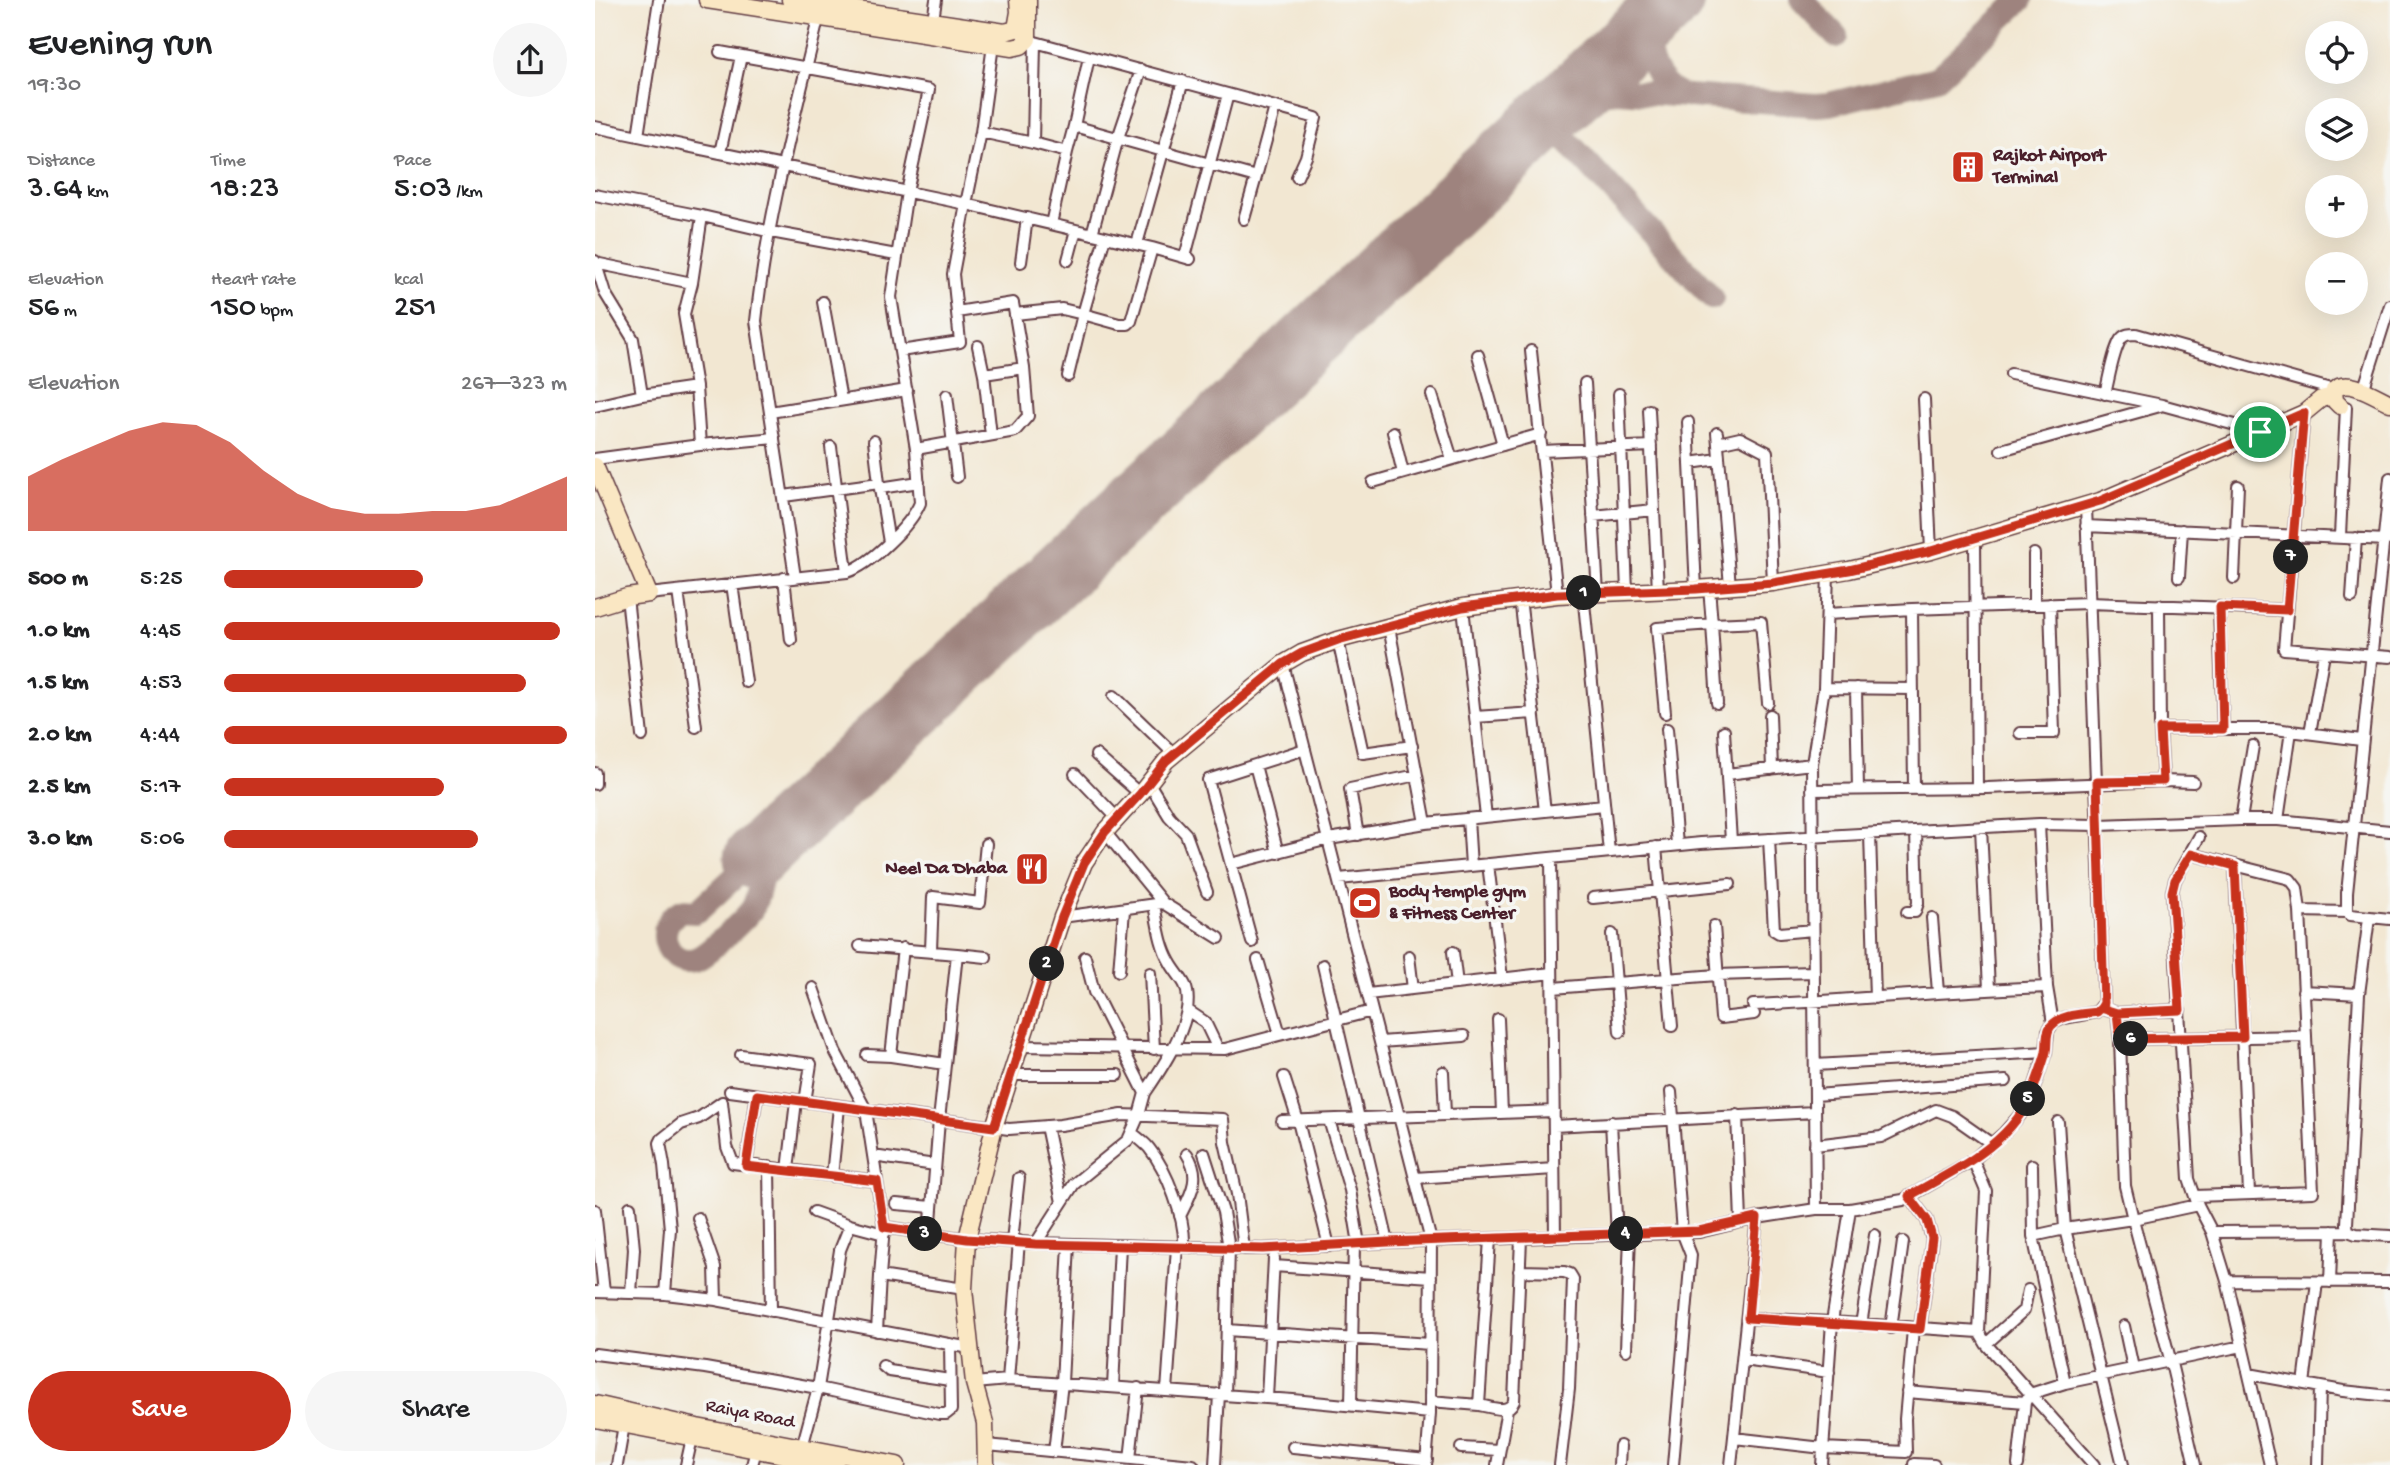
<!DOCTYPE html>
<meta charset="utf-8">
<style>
body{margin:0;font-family:"Gochi Hand",sans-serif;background:#f6f6f6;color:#202124;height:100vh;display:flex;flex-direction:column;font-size:26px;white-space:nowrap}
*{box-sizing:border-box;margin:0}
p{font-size:23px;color:#757577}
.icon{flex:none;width:38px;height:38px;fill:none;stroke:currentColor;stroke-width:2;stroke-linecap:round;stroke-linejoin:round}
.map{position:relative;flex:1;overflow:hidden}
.panel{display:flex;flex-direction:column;background:#fff;width:595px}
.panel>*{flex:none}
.buttons{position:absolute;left:1710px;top:21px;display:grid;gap:14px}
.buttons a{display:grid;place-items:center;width:63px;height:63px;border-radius:50%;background:#fff;box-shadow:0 7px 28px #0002;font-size:35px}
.pin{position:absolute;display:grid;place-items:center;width:60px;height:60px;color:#fff;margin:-30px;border:4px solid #fff;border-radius:50%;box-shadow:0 2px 7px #0007}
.km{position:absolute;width:35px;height:35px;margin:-18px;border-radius:50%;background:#222;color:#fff;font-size:19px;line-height:35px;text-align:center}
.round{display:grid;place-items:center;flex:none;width:74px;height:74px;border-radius:37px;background:#f6f6f6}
.head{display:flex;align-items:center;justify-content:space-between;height:119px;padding:0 28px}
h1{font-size:38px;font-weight:600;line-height:52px}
.stats{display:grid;grid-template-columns:repeat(3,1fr);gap:10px;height:119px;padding:7px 28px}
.stats div{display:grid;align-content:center}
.stats b{font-size:30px;font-weight:600}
.stats small{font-size:19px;font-weight:400}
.stats p{font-size:19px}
.chart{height:196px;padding:14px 28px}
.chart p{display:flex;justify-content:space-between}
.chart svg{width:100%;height:126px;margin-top:7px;fill:#c8321e;opacity:.7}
.action{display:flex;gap:14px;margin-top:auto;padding:14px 28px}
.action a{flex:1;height:80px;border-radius:42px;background:#c8321e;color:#fff;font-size:28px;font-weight:600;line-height:80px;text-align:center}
.action a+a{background:#f6f6f6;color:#202124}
ul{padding:0 28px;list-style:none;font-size:23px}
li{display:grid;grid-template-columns:112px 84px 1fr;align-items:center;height:52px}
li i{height:18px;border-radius:9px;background:#c8321e}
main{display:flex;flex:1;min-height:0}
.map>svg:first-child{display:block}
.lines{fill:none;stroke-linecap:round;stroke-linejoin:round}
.taxiway{stroke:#9e837e;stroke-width:24}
.runway{stroke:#9e837e;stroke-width:63}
.street-casing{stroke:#633d44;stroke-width:14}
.secondary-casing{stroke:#633d44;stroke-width:19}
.street{stroke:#fff;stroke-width:10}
.secondary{stroke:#fae7c3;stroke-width:16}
.route-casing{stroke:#fff;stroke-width:14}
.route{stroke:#c8321e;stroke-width:9}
.labels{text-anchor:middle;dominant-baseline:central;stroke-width:7;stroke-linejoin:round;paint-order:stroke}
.poi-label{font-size:19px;font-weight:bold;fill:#4a1f2b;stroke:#f6f6f2;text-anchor:start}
.street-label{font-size:19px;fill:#4a1f2b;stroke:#f6f6f2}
</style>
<main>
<section class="panel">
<div class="head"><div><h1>Evening run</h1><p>19:30</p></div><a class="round"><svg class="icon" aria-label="share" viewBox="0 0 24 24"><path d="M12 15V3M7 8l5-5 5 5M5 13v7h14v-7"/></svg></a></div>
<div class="stats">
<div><p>Distance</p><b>3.64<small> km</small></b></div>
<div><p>Time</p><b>18:23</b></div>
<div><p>Pace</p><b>5:03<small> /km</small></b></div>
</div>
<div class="stats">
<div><p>Elevation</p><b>56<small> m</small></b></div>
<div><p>Heart rate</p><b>150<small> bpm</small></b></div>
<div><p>kcal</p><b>251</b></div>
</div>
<div class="chart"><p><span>Elevation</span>267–323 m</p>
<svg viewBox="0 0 160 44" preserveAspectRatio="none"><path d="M0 44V25L10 19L20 14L30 9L40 6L50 7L60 13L70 23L80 31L90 36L100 38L110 38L120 37L130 37L140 35L150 30L160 25V44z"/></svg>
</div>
<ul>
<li><b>500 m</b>5:25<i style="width:58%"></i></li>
<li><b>1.0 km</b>4:45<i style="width:98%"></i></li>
<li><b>1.5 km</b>4:53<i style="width:88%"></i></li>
<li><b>2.0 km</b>4:44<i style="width:100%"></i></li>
<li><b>2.5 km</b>5:17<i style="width:64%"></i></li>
<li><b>3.0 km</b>5:06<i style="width:74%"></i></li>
</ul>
<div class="action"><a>Save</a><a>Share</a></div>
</section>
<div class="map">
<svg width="1795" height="1465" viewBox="0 0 1795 1465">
<rect width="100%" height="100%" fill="#f6f6f2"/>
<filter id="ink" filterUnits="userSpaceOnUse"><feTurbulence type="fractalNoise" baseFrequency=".0143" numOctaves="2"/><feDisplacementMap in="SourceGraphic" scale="14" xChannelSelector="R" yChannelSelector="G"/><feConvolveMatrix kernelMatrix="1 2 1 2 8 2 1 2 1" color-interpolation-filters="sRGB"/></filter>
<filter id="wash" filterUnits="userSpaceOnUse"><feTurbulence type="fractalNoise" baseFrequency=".00686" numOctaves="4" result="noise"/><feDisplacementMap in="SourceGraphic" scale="28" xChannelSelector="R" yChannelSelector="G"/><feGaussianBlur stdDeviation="1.57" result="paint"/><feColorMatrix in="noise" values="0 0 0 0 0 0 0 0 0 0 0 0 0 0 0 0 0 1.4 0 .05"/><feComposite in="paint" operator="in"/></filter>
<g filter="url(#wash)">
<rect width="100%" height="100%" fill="#f2e7d2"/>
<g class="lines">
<path class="taxiway" d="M1207,0l34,36
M1066,11c-4,6 -9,12 -11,19 -7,25 8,55 30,65
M966,104l21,-9 35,-4 199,14 13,-1 108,-26 84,-78
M951,118l166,180
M160,858l-56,52 -4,2 -13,-1c-30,12 -17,56 13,48 11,-3 50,-40 57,-50 7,-10 13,-50 16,-64"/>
<path class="runway" d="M160,858l918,-858"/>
</g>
</g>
<g filter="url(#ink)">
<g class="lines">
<defs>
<path id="street" d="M338,20l3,-20
M428,36l12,6 -2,101 34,9 7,-26 182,51 19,-70
M440,42l281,76 -10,39 -9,20
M398,45l-12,87 -15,72 186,44 -21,73 -3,3h-9l-36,-10 -15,62
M479,126l15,-69
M0,127l371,77 -13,70 7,68 -60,9
M386,132l52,11
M43,136l21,-136
M125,153l21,-97
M0,195l107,21
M649,219l12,-42
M456,224l16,-72
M497,234l26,-96 23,-68
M542,244l46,-163
M557,248l38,11
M590,257l43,-163
M473,260l8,-30
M0,261l10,32 28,46 9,56
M426,262l6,-44
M0,263l97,20
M228,302l18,98
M420,314l47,-5 21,5 22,-77
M383,346l6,28
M936,351l26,244
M883,355l25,90
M1416,374l151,31 99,27
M990,383l13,210
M101,387l4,58 74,-7
M1768,391l27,-86
M1024,394l8,197
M1510,394c4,-15 8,-43 16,-55 4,-5 9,-5 15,-5l198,56
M352,395l10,82
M837,395l20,64
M1329,399l7,152
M0,406l47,-11 54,-8 -12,-73 8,-31 10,-67 69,16 125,23
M1054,410l9,180
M175,412l137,-22
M1709,413l-20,236 106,8
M1093,422l8,167
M798,432l10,41
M1122,433l13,153
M396,435l-7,-61 40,-6
M279,441l5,42
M1123,443l22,-5 27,14 6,131
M236,447l16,125
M321,449l99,-18 13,-15 -4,-48 -11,-65 -56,9
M1406,450l159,-44
M947,451l109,-5
M0,459l105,-14
M1095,463l29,-4
M1795,478l-43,415v19l3,3 40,4
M778,482l168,-48
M285,488l39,-6
M189,496l95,-13 10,59
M998,516l61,-6
M1491,526l301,14
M1745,536l6,-129
M1380,538l2,250
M200,577l-39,-256c11,-105 40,-208 64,-310
M1584,577l3,-47
M189,578l7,62
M1639,578l4,-92
M137,584l14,98
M1114,588l3,36 49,-2 7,81
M83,591l18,136
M988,593l26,259
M54,594l198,-22c23,-7 64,-47 73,-69l-4,-54 -25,-152 16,-105 22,-102 -209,-38
M32,597l15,139
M1757,597l4,-59
M925,598l25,213
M1439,605v-51
M1564,605l1,124h115l86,11
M868,607l23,210
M1624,607l4,122
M1317,609l177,-6 198,7
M1232,614l85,-5 2,180
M743,640l25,113 49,-7
M688,664l148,577 -1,172 -4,52
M1229,688l89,1
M1261,688l2,101
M519,696l60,58
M1070,713l-8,-85 55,-4 5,79
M1175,715l2,54
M880,717l59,-4
M1072,729l10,116
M1129,731l7,110
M1425,733h34l-4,-129
M1715,733l14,-80
M501,755l44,39
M660,765l23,88
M0,773v11
M480,774l43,45
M1132,774l85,-10
M1568,781l30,1
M554,783l20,33 17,18 21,58
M1217,790l175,-2 176,-7 -3,-52
M873,819l3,47
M1646,820h37l112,11
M1683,820l13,-89
M831,823l178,-18
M1444,824l8,163
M1386,828l8,161
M510,832l58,71
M1275,834l5,164
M763,835l-8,-46 67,-14
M1174,839l5,91 5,3 34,-3
M1061,847l16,179
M1596,854l99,25 7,9 3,23
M956,858l4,379
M636,864l98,-25 97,-16 -37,-196
M893,864l14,114
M1640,866l14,328
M744,879l362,-36 338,-19 60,1 142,-5 12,-74
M998,898l137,-14
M1312,912h8l3,-9 -2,-72
M467,917l101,-14 56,35
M1337,918l6,74
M1774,918l-10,76 -12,230 1,7 8,3 34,2
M1119,926l7,92 33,-4
M1017,934l8,98
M657,942l-44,-162 97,-31
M265,946l97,8 -18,166 -9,114
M308,948l-12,108 54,8
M336,950l2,-53 47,6 6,-59
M858,952l4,32
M362,954l29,3
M814,956l4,33
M490,957l9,35 51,101c17,-25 53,-77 40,-108 -4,-8 -11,-15 -15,-23 -10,-17 -12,-38 -16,-57
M663,960l22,74
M728,965l65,277
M524,971l5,-61
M555,973l4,76
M218,988l22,63 31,59 18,117 83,12 69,4 227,6 125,-7 311,-10 58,-14 59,-9h34l53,-9 70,-40 31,-27 16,-18 13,-24 13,-39 2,-21 5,-8 11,-5 33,-6 7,-9 -18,-497
M958,988l164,-13 97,-3
M1708,991l56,3
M773,994l184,-21
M1158,1005c98,-4 196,-15 294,-18l6,36
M1506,1008l16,5 3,26 186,-3 -6,-125 47,1
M592,1010l18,12 13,27
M1522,1013l63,-3
M903,1019l4,94
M1525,1039l5,147 8,33 -68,10 58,236
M785,1042l84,-6
M425,1046l205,3 147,-38
M146,1055l70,9 -6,38
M272,1055l24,1
M1220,1065l231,-13
M848,1072l2,42
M415,1075h108
M689,1077l14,44 31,125
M135,1091l279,38 51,-4 62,-10 101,4 2,23 12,52 7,55
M1076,1092l11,140 9,23 -18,210
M1220,1095l191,-14
M1142,1115l4,107
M734,1120l21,70 9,54
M687,1121l272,-10
M1016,1122l6,113
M451,1126l16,76
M959,1126l260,-14
M537,1133c6,5 13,10 17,15 18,22 37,72 35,99
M1220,1145l66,-8 55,-27 16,6 40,28
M609,1153l19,59 6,36 -4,147
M278,1156l62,9
M1378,1160l13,31 -7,141 7,12 108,121
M151,1165l11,-70
M1437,1165l1,71 32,147
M174,1167l2,144
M193,1170l89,11
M237,1176l7,-69
M820,1178l139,-9
M1314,1196l18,24 5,19 -12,90
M1600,1196l118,-4 -7,-156
M301,1204l36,3
M1603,1205l-9,-26 -17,-287 3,-12 24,-43
M35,1207l4,42 -3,44
M1221,1209l-4,-445 12,-76 4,-114
M1255,1209l-18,113 147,10
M0,1210l9,82
M219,1212l36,13
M585,1216c11,-22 22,-39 7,-62
M103,1218l17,49 1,33
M289,1227l-4,49 84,13
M1753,1231l-136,1 15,49 163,1
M1438,1236l32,-7 -7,-107
M417,1241l7,-63
M441,1243l38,-59 54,-44 11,-25 6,-22
M679,1266l157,11
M924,1271l45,1 6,2 3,5 -4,110 -9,76
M1632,1281l43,184
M1735,1282l2,-51
M0,1292l70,2 51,6 254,48
M70,1294l5,-65 -6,-64 -4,-22 2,-4 19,-15 18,-6 23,-16 5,45 6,16 55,7 8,-69
M1153,1318l84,4 -10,143
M1266,1325l14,-90
M1529,1326l9,42
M1296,1328l12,-86
M632,1330l203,14
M282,1331l3,-55
M1391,1344l38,-34 4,-20
M1031,1350l4,-116
M0,1354l110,14 113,20 121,26h7l5,-4 -1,-66
M1148,1360l86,12
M288,1366l6,5 61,9
M1654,1374l94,17 47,5
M413,1380l285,20 137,13
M379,1383l34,-3 11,-139
M1709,1384l13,-102
M518,1387l7,-141
M572,1391l10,-144
M1312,1392l118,10
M672,1398l7,-140
M835,1401l49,4 11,-166
M756,1405l3,-161
M884,1405c13,2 29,10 35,-4l7,-162
M1139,1438l89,10 83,4 -1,-33 8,-90
M392,1445l206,20
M698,1447l134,13
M866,1448l38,2
M206,1451l17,-63 22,-138 10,-25 34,9
M459,1452l8,-69 7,-139
M535,1459l8,-71
M1319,1464l20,1
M22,1465l7,-40
M91,1465l6,-27
M157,1465l4,-15
M620,1465l4,-71
M902,1465l10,-56
M1024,1465l1,-19
M1136,1465l26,-247
M1423,1465l7,-63 5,-8 35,-11 177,-37
M1600,1465l-25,-106 -37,-140 65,-14 14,27
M1723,1465l2,-78"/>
<path id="secondary" d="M112,0l305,48 9,-2 7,-7v-39
M195,0l215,32 11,-3 3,-17 -1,-12
M1745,406l-5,-5 -1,-11c14,-13 41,6 56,13
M0,466l54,128 -22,3 -32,10
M0,1404l102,23 200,38
M0,1419l240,46
M391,1465l-1,-42 -11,-40 -10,-94 3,-50 27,-112 68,-210 22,-54 21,-31 35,-38 26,-33 117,-97 19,-11 36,-13 125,-33 94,-12 139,-6 77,-6 76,-13 82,-19 169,-50 161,-69 43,-19 17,-14 12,-3"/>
</defs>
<use href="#street" class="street-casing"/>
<use href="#secondary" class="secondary-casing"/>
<use href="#street" class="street"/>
<use href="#secondary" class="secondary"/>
</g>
</g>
<g class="lines" filter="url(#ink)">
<defs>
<path id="route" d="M1665,432l-160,69 -169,50 -82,19 -76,13 -77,6 -139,5 -94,13 -125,33 -36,13 -19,11 -117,97 -26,33 -35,38 -21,31 -22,54 -68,210 -237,-32 -11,71 131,15 7,46 83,12 69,5 227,5 125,-7 311,-11 58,-13 -9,100 172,11 12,-91 -5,-18 -18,-24c48,-27 105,-53 125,-108 4,-12 9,-24 12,-36 2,-9 -1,-19 5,-26 10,-12 32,-12 46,-14l4,-4 16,5 63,-3 -8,-118 3,-12 16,-26 44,12 8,171 -123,2 -3,-26 -16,-5 3,-5 -7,-221 66,-1 -3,-52h63l-3,-122 67,3 17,-197 -44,19"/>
</defs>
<use href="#route" class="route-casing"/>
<use href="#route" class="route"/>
</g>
<defs>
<symbol id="building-square" viewBox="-11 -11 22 22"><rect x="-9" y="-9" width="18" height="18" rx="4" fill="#c8321e" stroke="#f6f6f2"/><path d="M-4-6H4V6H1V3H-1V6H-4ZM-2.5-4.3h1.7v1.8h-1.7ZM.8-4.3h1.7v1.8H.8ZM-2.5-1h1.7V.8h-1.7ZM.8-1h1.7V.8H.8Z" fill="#fff"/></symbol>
<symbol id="restaurant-square" viewBox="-11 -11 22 22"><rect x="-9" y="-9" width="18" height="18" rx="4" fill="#c8321e" stroke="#f6f6f2"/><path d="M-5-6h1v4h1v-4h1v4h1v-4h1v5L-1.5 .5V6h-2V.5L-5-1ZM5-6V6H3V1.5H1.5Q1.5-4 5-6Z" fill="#fff"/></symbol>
<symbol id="stadium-square" viewBox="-11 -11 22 22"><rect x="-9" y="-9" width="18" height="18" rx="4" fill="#c8321e" stroke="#f6f6f2"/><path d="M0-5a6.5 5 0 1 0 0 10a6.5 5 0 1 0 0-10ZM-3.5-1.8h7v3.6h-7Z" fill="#fff"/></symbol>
</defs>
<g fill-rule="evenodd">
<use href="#building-square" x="1354" y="148" width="38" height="38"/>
<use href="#restaurant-square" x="418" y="850" width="38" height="38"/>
<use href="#stadium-square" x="751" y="884" width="38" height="38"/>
</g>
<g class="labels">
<g class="poi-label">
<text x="1398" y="156">Rajkot Airport<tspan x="1398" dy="22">Terminal</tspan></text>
<text x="412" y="869" text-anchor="end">Neel Da Dhaba</text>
<text x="794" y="892">Body temple gym<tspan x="794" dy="22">&amp; Fitness Center</tspan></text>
</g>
<g class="street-label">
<text transform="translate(155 1415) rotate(11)">Raiya Road</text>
</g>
</g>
</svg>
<div class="buttons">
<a><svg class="icon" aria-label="locate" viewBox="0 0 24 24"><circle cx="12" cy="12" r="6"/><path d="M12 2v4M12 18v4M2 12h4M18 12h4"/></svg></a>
<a><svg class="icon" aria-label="layers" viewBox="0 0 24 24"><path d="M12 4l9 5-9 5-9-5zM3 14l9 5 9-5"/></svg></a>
<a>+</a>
<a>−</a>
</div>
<div class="pin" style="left:1665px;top:432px;background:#1e9e55"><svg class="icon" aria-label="arrive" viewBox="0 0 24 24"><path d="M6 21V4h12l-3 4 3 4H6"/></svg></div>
<b class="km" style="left:989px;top:593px">1</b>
<b class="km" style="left:452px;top:964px">2</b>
<b class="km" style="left:330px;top:1234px">3</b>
<b class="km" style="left:1031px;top:1234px">4</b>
<b class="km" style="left:1433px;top:1099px">5</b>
<b class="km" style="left:1536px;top:1039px">6</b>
<b class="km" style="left:1696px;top:557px">7</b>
</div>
</main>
